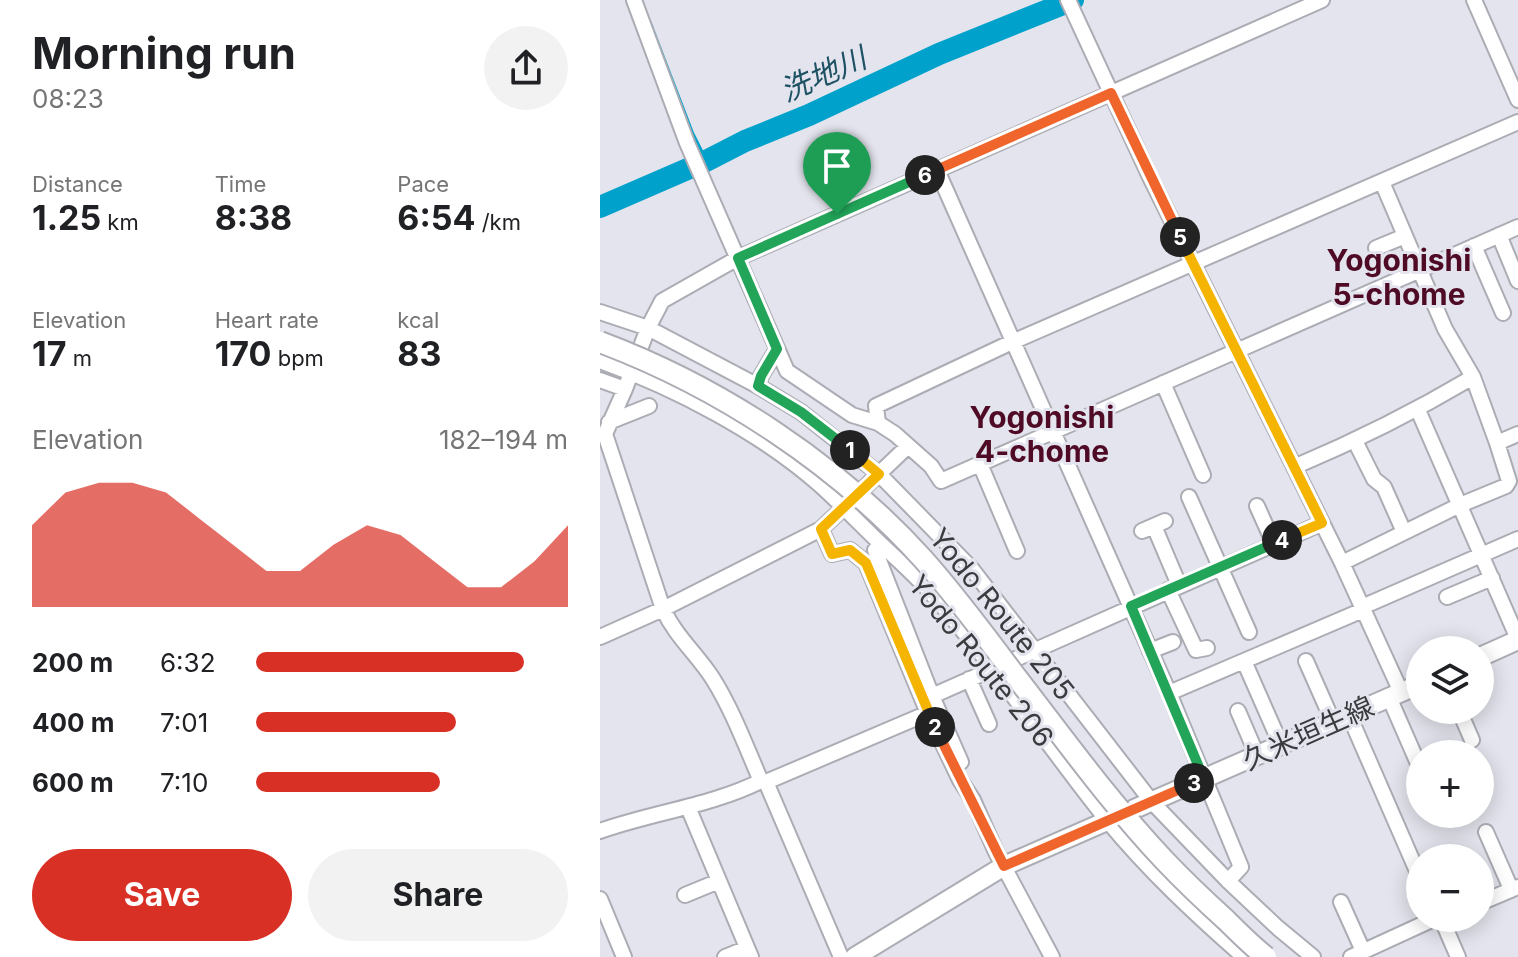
<!DOCTYPE html>
<meta charset="utf-8">
<style>
body{margin:0;font-family:Inter,"Noto Sans JP",sans-serif;background:#f2f2f2;color:#202124;height:100vh;display:flex;flex-direction:column;font-size:30px;white-space:nowrap}
*{box-sizing:border-box;margin:0}
p{font-size:26px;color:#757577}
.icon{flex:none;width:44px;height:44px;fill:none;stroke:currentColor;stroke-width:2;stroke-linecap:round;stroke-linejoin:round}
.map{position:relative;flex:1;overflow:hidden}
.side{display:flex;flex-direction:column;background:#fff;width:600px}
.side>*{flex:none}
.fabs{position:absolute;left:806px;top:636px;display:grid;gap:16px}
.fabs a{display:grid;place-items:center;width:88px;height:88px;border-radius:50%;background:#fff;box-shadow:0 4px 20px #0003;font-size:40px}
.pin{position:absolute;display:grid;place-items:center;width:68px;height:68px;color:#fff;margin:-82px -34px;border-radius:50% 50% 50% 0;rotate:-45deg;box-shadow:0 0 8px #0007}
.pin .icon{rotate:45deg}
.km{position:absolute;width:40px;height:40px;margin:-20px;border-radius:50%;background:#222;color:#fff;font-size:22px;line-height:40px;text-align:center}
.round{display:grid;place-items:center;flex:none;width:84px;height:84px;border-radius:42px;background:#f2f2f2}
.overview{display:flex;align-items:center;justify-content:space-between;height:136px;padding:0 32px}
h1{font-size:44px;font-weight:700;line-height:60px}
.stats{display:grid;grid-template-columns:repeat(3,1fr);gap:12px;height:136px;padding:8px 32px}
.stats div{display:grid;align-content:center}
.stats b{font-size:34px;font-weight:700}
.stats small{font-size:22px;font-weight:400}
.stats p{font-size:22px}
.chart{height:224px;padding:16px 32px}
.chart p{display:flex;justify-content:space-between}
.chart svg{width:100%;height:144px;margin-top:8px;fill:#d93025;opacity:.7}
.action{display:flex;gap:16px;margin-top:auto;padding:16px 32px}
.action a{flex:1;height:92px;border-radius:48px;background:#d93025;color:#fff;font-size:32px;font-weight:700;line-height:92px;text-align:center}
.action a+a{background:#f2f2f2;color:#202124}
ul{padding:0 32px;list-style:none;font-size:26px}
li{display:grid;grid-template-columns:128px 96px 1fr;align-items:center;height:60px}
li i{height:20px;border-radius:10px;background:#d93025}
main{display:flex;flex:1;min-height:0}
.map>svg:first-child{display:block}
.lines{fill:none;stroke-linecap:round;stroke-linejoin:round}
.stream{stroke:#00a2cb;stroke-width:4}
.river{stroke:#00a2cb;stroke-width:22}
.minor-casing{stroke:#abacb4;stroke-width:18}
.major-casing{stroke:#abacb4;stroke-width:22}
.minor{stroke:#fff;stroke-width:14}
.major{stroke:#fff;stroke-width:18}
.highway-bridge-casing{stroke:#abacb4;stroke-width:24;stroke-linecap:butt}
.highway-bridge{stroke:#fff;stroke-width:20}
.split-1-casing{stroke:#fff;stroke-width:16}
.split-2-casing{stroke:#fff;stroke-width:16}
.split-3-casing{stroke:#fff;stroke-width:16}
.split-4-casing{stroke:#fff;stroke-width:16}
.split-5-casing{stroke:#fff;stroke-width:16}
.split-6-casing{stroke:#fff;stroke-width:16}
.split-7-casing{stroke:#fff;stroke-width:16}
.split-1{stroke:#22a559;stroke-width:10}
.split-2{stroke:#f5b400;stroke-width:10}
.split-3{stroke:#f0652b;stroke-width:10}
.split-4{stroke:#22a559;stroke-width:10}
.split-5{stroke:#f5b400;stroke-width:10}
.split-6{stroke:#f0652b;stroke-width:10}
.split-7{stroke:#22a559;stroke-width:10}
.labels{text-anchor:middle;dominant-baseline:central;stroke-width:6;stroke-linejoin:round;paint-order:stroke}
.street-label{font-size:28px;fill:#3a3b3e;stroke:#e3e4ed}
.water-label{font-size:30px;font-style:italic;fill:#1e5264;stroke:#e3e4ed}
.neighbourhood-label{font-size:30px;font-weight:bold;fill:#4f0b25;stroke:#e3e4ed}
</style>
<main>
<section class="side">
<div class="overview"><div><h1>Morning run</h1><p>08:23</p></div><a class="round"><svg class="icon" aria-label="share" viewBox="0 0 24 24"><path d="M12 15V3M7 8l5-5 5 5M5 13v7h14v-7"/></svg></a></div>
<div class="stats">
<div><p>Distance</p><b>1.25<small> km</small></b></div>
<div><p>Time</p><b>8:38</b></div>
<div><p>Pace</p><b>6:54<small> /km</small></b></div>
</div>
<div class="stats">
<div><p>Elevation</p><b>17<small> m</small></b></div>
<div><p>Heart rate</p><b>170<small> bpm</small></b></div>
<div><p>kcal</p><b>83</b></div>
</div>
<div class="chart"><p><span>Elevation</span>182–194 m</p>
<svg viewBox="0 0 160 44" preserveAspectRatio="none"><path d="M0 44V19L10 9L20 6L30 6L40 9L50 17L60 25L70 33L80 33L90 25L100 19L110 22L120 30L130 38L140 38L150 30L160 19V44z"/></svg>
</div>
<ul>
<li><b>200 m</b>6:32<i style="width:86%"></i></li>
<li><b>400 m</b>7:01<i style="width:64%"></i></li>
<li><b>600 m</b>7:10<i style="width:59%"></i></li>
</ul>
<div class="action"><a>Save</a><a>Share</a></div>
</section>
<div class="map">
<svg width="918" height="957" viewBox="0 0 918 957">
<rect width="100%" height="100%" fill="#e3e4ed"/>
<g class="lines">
<path class="stream" d="M49,21l43,112 14,28"/>
<path class="river" d="M0,207l106,-46 39,-20 64,-26 130,-61 134,-54"/>
<defs>
<path id="minor" d="M34,0l53,143 100,228 65,44 26,8 17,11 36,32 10,15 577,-254
M468,0l82,177 192,386 59,129
M874,0l44,100
M337,170l232,523 72,174 -13,14
M782,182l63,147 28,48 24,66
M899,235l19,46
M874,246l29,67
M776,248l29,-12
M0,312l48,16 110,58 43,26 78,62 92,94 181,234 76,79 50,47 35,29
M0,361c75,27 160,71 220,124 21,19 41,40 61,59 19,18 40,36 56,56 61,70 112,148 170,220 42,51 88,94 137,137
M0,380l25,9
M563,383l40,92
M158,386l3,-10 16,-27
M818,410l100,229
M9,422l40,-16
M278,423l-2,-17 136,-64 506,-220
M755,441l19,38 10,8 20,45
M380,464l37,87
M694,467c64,-27 120,-55 179,-90
M589,497l60,135
M657,506l17,38
M554,526l25,59
M221,529l11,25 18,-4 16,13 62,150 32,67 13,20 23,52 56,105
M542,531l23,-10
M275,550l57,146 29,66
M742,563l118,-58 46,-19 3,-5 -12,-38 21,-9
M568,590l28,60 11,-2
M847,597l45,-19
M762,607l156,-68
M0,637l63,-28 158,-80 86,-82
M550,651l23,-9
M644,661l37,84
M706,661l27,61
M369,679l20,45
M569,693l194,-83
M789,697l31,71
M323,700l399,-177
M859,710l13,30
M638,711l19,44
M749,715l71,163
M166,782l162,-69
M88,807l63,150
M0,831c53,-19 111,-25 161,-50
M886,832l25,57
M85,895l34,-14
M0,899l24,58
M741,902l22,49
M880,903l38,-16
M837,918l5,2 16,37
M125,957l22,-9
M241,957l-75,-175 -5,-1c-15,-34 -28,-70 -48,-102 -16,-25 -37,-42 -50,-70l-58,-175 20,-45 23,-61 14,-27 76,-43 584,-258
M751,957l85,-39"/>
<path id="major" d="M880,657l38,-17
M255,957l149,-91 416,-182"/>
</defs>
<use href="#minor" class="minor-casing"/>
<use href="#major" class="major-casing"/>
<use href="#minor" class="minor"/>
<use href="#major" class="major"/>
<defs>
<path id="highway-bridge" d="M0,342c120,45 237,122 323,217 34,38 64,79 94,119 48,62 94,126 148,183 20,21 40,40 61,59 13,13 26,26 40,37"/>
</defs>
<use href="#highway-bridge" class="highway-bridge-casing"/>
<use href="#highway-bridge" class="highway-bridge"/>
</g>
<g class="lines">
<defs>
<path id="split-1" d="M237,214l-99,44 39,91 -16,27 -3,10 43,26 49,38"/>
<path id="split-2" d="M250,450l29,24 -58,55 11,25 18,-4 16,13 69,164"/>
<path id="split-3" d="M335,727l69,139 190,-83"/>
<path id="split-4" d="M594,783l10,-4 -73,-173 151,-66"/>
<path id="split-5" d="M580,237l142,286 -40,17"/>
<path id="split-6" d="M325,175l186,-82 69,144"/>
<path id="split-7" d="M237,214l88,-39"/>
</defs>
<use href="#split-1" class="split-1-casing"/>
<use href="#split-2" class="split-2-casing"/>
<use href="#split-3" class="split-3-casing"/>
<use href="#split-4" class="split-4-casing"/>
<use href="#split-5" class="split-5-casing"/>
<use href="#split-6" class="split-6-casing"/>
<use href="#split-7" class="split-7-casing"/>
<use href="#split-1" class="split-1"/>
<use href="#split-2" class="split-2"/>
<use href="#split-3" class="split-3"/>
<use href="#split-4" class="split-4"/>
<use href="#split-5" class="split-5"/>
<use href="#split-6" class="split-6"/>
<use href="#split-7" class="split-7"/>
</g>
<g class="labels">
<g class="street-label">
<text transform="translate(402 614) rotate(51)">Yodo Route 205</text>
<text transform="translate(381 661) rotate(51)">Yodo Route 206</text>
<text transform="translate(708 733) rotate(-24)">久米垣生線</text>
</g>
<g class="water-label">
<text transform="translate(223 74) rotate(-24)">洗地川</text>
</g>
<g class="neighbourhood-label">
<text x="799" y="260">Yogonishi<tspan x="799" dy="34">5-chome</tspan></text>
<text x="442" y="417">Yogonishi<tspan x="442" dy="34">4-chome</tspan></text>
</g>
</g>
</svg>
<div class="fabs">
<a><svg class="icon" aria-label="layers" viewBox="0 0 24 24"><path d="M12 4l9 5-9 5-9-5zM3 14l9 5 9-5"/></svg></a>
<a>+</a>
<a>−</a>
</div>
<div class="pin" style="left:237px;top:214px;background:#1e9e55"><svg class="icon" aria-label="arrive" viewBox="0 0 24 24"><path d="M6 21V4h12l-3 4 3 4H6"/></svg></div>
<b class="km" style="left:250px;top:450px">1</b>
<b class="km" style="left:335px;top:727px">2</b>
<b class="km" style="left:594px;top:783px">3</b>
<b class="km" style="left:682px;top:540px">4</b>
<b class="km" style="left:580px;top:237px">5</b>
<b class="km" style="left:325px;top:175px">6</b>
</div>
</main>
